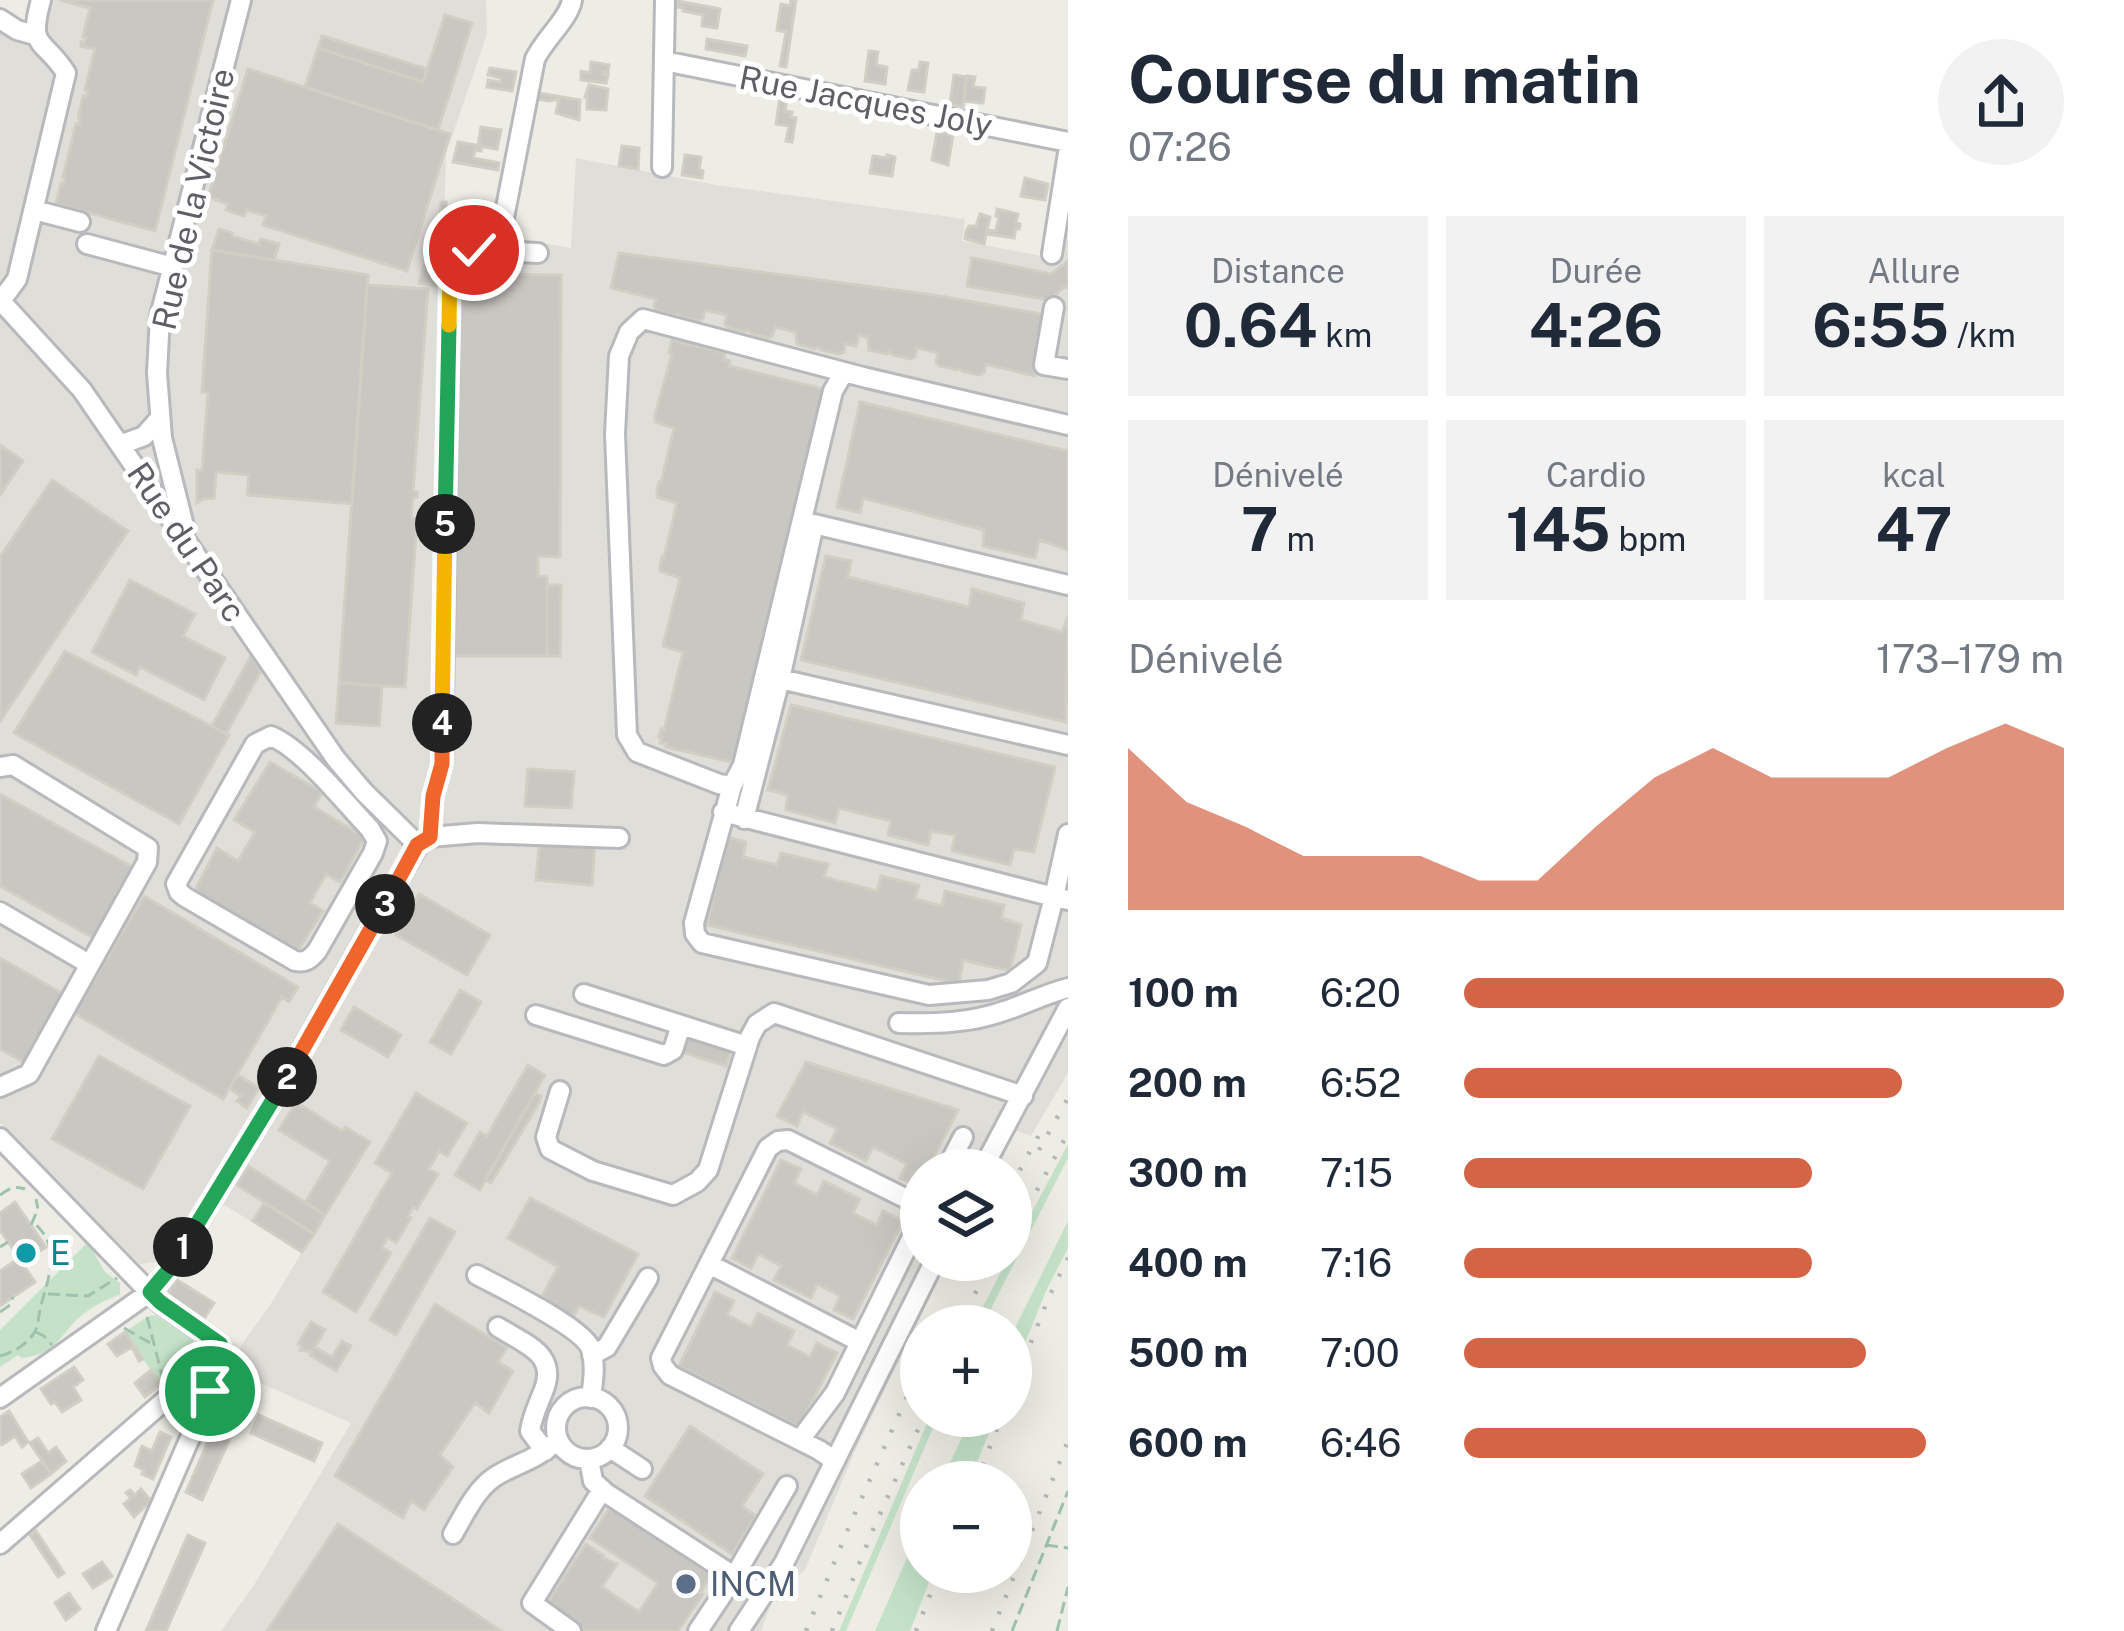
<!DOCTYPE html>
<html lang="fr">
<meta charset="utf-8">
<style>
body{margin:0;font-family:"Public Sans",sans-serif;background:#f2f2f3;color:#1f2937;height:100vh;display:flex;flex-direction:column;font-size:45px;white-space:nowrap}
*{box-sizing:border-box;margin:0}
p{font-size:39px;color:#747a83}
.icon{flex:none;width:66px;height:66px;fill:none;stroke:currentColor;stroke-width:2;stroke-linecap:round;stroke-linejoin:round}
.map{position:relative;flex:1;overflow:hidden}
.details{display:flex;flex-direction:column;background:#fff;width:1056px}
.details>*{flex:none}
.controls{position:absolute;left:900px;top:1149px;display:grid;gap:24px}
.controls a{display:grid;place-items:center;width:132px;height:132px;border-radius:50%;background:#fff;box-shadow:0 12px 48px #0002;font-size:60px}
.pin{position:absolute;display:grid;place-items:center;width:102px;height:102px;color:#fff;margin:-51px;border:6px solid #fff;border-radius:50%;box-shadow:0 3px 12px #0007}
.km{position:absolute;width:60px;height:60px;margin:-30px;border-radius:50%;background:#222;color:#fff;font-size:33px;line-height:60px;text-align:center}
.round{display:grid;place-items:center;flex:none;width:126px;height:126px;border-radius:63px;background:#f2f2f3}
.head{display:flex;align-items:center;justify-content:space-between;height:204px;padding:0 60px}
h1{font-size:66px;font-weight:700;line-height:90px}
.metrics{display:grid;grid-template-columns:repeat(3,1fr);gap:18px;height:204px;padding:12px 60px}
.metrics div{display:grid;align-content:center;border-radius:0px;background:#f2f2f3;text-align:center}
.metrics b{font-size:60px;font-weight:700}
.metrics small{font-size:33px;font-weight:400}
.metrics p{font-size:33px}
.chart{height:336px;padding:24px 60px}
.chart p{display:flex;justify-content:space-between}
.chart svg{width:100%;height:216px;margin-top:12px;fill:#d36445;opacity:.7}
ul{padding:0 60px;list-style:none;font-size:39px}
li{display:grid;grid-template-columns:192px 144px 1fr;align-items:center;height:90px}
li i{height:30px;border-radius:15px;background:#d36445}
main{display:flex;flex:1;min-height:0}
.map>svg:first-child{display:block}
.industrial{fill:#dfded9}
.green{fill:#c5e2c9}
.building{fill:#c9c7c2;stroke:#d1cfc4;stroke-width:3}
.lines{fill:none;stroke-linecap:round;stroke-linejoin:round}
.minor-casing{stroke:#b7b9bd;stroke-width:24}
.path{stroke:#9fc2ae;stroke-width:3;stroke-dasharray:12 6;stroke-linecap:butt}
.minor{stroke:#fff;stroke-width:18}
.rail{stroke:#b5b6b6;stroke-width:4.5;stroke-dasharray:3 15;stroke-linecap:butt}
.split-1-casing{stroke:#fff;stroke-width:24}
.split-2-casing{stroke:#fff;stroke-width:24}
.split-3-casing{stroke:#fff;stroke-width:24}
.split-4-casing{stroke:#fff;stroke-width:24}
.split-5-casing{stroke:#fff;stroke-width:24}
.split-6-casing{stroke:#fff;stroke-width:24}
.split-7-casing{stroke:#fff;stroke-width:24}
.split-1{stroke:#22a559;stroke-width:15}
.split-2{stroke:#22a559;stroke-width:15}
.split-3{stroke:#f0652b;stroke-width:15}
.split-4{stroke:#f0652b;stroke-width:15}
.split-5{stroke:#f5b400;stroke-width:15}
.split-6{stroke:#22a559;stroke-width:15}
.split-7{stroke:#f5b400;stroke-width:15}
.culture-dot{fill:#0f9aa8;stroke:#fff;stroke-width:4.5}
.service-dot{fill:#5c6f8a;stroke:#fff;stroke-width:4.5}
.labels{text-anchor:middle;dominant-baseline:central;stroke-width:10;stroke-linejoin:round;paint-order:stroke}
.street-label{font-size:33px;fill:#5d5f64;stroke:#fff}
.culture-label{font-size:33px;fill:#0d838f;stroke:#fff;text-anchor:start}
.service-label{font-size:33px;fill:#4e5e75;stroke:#fff;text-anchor:start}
</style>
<main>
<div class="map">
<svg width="1068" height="1631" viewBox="0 0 1068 1631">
<rect width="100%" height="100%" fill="#edede5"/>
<path class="industrial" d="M33,0h453l1,34 -41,120 -2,72 127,22 5,-90 140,27 249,34 -3,22 95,18 4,-19 7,1v832l-37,63 -15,-5 -20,39h-75v90h27l-94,193 -49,117 -23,19 -11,15 -10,27h-540l33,-46 97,-162 -120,-53 11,-26 30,-42 30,-50 -98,-59 -48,69 -16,2 -140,-141v-1097l24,15z"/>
<path class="green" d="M1068,1144v14l-86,168h-9l34,-66h4v-8z
M1068,1221v27l-22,43 -35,87v-42z
M88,1242l17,30 15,11v12c-16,4 -39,18 -50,32 -15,18 -22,28 -48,31l-4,-3 -18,12v-37z
M155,1315l38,24v20l-31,28 -37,-55 22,-15z
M930,1416h8l-92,215h-7z
M972,1416h24l-27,66h-28z
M921,1526v46h12l-23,59h-35z"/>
<path class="building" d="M60,0h153l-58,231 -99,-27 5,-21 3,1 1,-6 -2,-1 13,-53 3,1 1,-6 -2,-1 5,-22h3l2,-5 -3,-1 10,-41 -14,-3v-4l3,1 2,-6h-3l7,-29z
M791,0h5l-10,67 -6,-1 6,-34 -9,-2 4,-26 9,2z
M678,1l42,8 -3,19 -15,-2 1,-11 -20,-4v-3l-6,-1z
M445,15l27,8 -34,107 -133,-43 13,-39 105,34z
M322,36l105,33 -4,13 -105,-34z
M707,39l40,7 -2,10 -39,-7z
M869,51l9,1 -2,13 11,2 -2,17 -20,-3z
M591,62l18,3 -1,7 -4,-1 -1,3 5,1 -2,8 -25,-3v-9l9,2z
M920,62l8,1 -4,29 -16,-2 4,-20h7z
M490,68l26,4 -4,19 -25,-4 1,-7 12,2 1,-4 -13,-3z
M248,69l202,65 -43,137 -144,-46 3,-9 -19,-6 -3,6 -18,-6 2,-6 -20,-7z
M954,75l12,2 -3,30 -13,-3z
M967,76l8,1 -2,10 12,1 -2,15 -20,-2z
M589,85l19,4 -2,21 -19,-1v-12h-2z
M538,93l42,7 -1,20 -23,-7 3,-14 -10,2 -12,-2z
M780,97l7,1 -2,13 7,1 -1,5 5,1 -4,24 -6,-1 3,-15 -13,-2z
M481,127l20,3 -4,19 -19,-3z
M937,132l16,3 -5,30 -16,-5z
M458,142l23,4v5l-6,-1 -2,8 26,5 -1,7 -45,-8z
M622,146l17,2 -1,21 -19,-3z
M685,155l16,2 -2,13 4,1 -1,7 -20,-3z
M887,155l8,2 -3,19 -22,-3 3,-17 14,2z
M1025,178l23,6 -3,16 -24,-4z
M441,202h5l-3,85 -24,-4 18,-58 3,2z
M997,209l21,5 -2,9 4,1 -1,5 -3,-1 -2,10 -27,-4 1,-4 8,1 3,-15h-3z
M980,214l10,3 -6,27 -19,-5 1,-8 3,-5h7z
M219,229l13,4v3l27,8 2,-5 18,5 -5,16 -62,-10z
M212,250l156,25 -16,229 -105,-9 2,-20 -33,-3 -2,26 -11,1 -6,4v-33l5,1 6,-78 -6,-1z
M619,253l321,43 106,19 -11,61 -49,-12 -2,9 -5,2 -17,-4 -2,-3 -3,2 -18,-4 -3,-4 2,-9 -21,-5 -2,9 -4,2 -18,-4 -3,-3 -3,2 -18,-4 -1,-13 -9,-2 -3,11 -11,-2 -1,8 -5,2 -18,-4 -3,-3 -3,2 -18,-5 -1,-12 -21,-5 -2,8 -4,3 -17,-4 -4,-4 -3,2 -17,-4 -3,-4 2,-9 -22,-5 -2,9 -4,2 -18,-4 -3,-3 -3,2 -18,-5 -3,-4 2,-8 -45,-11z
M972,258l79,16 17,-13v27l-4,-1 -14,13 -83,-14z
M454,274l107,1 -1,282 -22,-1v20l9,1v79h-94z
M367,285l61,4 -15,202 4,1v5h-4l-2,21 6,1 -12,168 -66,-4z
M672,340l53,13 -1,6 6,2 -1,5 95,23 -88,374 -70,-16v-3l-6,-1 2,-6h-3l2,-8 3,1 19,-78 -20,-6 17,-68 -20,-7v-6l2,-8 2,1 13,-55 -20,-6v-7l2,-8 2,1 13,-55 -19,-6v-7l17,-61 -3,-1z
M860,402l208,49v99l-29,-10 -4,18 -52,-12 1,-16 -121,-32 -3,15 -23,-6z
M0,445l23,16 -23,34z
M52,480l76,51 -128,190v-164z
M826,556l25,5 -3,16 121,30 3,-18 52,14 -3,17 41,12 6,-16 -2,106 -265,-62z
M130,580l65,34 -12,22 42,22 -21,42 -64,-33 -4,8 -44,-23z
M547,585h14l-1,71h-13z
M65,651l164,84 -50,89 -165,-91z
M251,656l10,15 -35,63 -14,-8z
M339,683l43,3 -3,40 -43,-3z
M791,705l264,62 -21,85 -20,-3 -4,16 -58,-14 3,-16 -24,-4 -3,14 -40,-10 3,-14 -52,-13 -4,15 -49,-13 2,-15 -20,-5z
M270,762l52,30 -8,15 51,30 -25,45 -14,-8 -16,29 13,8 -27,43 -103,-60 24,-46 21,13 17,-29 -21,-12z
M528,769l46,3 -3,36 -46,-2z
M0,794l136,75 -39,71 -97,-54z
M724,836l22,6 -3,15 34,8 4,-12 47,11 -4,13 53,14 4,-15 38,9 -4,14 27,7 3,-15 59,14 -3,13 20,7 -11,46 -47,-11 -4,24 -252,-59 17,-73h-4z
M540,837l55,5 -3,43 -56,-5z
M419,894l71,41 -23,40 -71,-40z
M144,896l154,91 -9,15 -7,-5 -59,102 -149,-86z
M0,958l65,37 -38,69 -27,-15z
M460,990l21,12 -30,52 -21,-12z
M354,1007l47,28 -13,22 -47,-27z
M684,1033l48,14 -6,19 -47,-15z
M99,1056l91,50 -47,83 -91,-50z
M806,1062l152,48 -31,60h-6l-1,18 -20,-10 7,-14 -34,-17 -7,14 -36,-18 7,-14 -34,-17 -6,14 -20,-10z
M528,1065l17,10 -65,115 -25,-15 25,-43 7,4z
M238,1075l21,13 -12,20 -10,-7 4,-5 -12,-8z
M416,1093l51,30 -20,33 -8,-5 -10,18 9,5 -21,35 -4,-2 -5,9 3,2 -15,25 -8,-5 -6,9 9,6 -35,59 -33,-20 69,-119 -17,-10z
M535,1093l6,3 -2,7 -48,80 -6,-3z
M296,1102l46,29 3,-4 25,15 -45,73 -20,-12 25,-42 -51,-31z
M781,1160l20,9 -7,14 23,12 7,-14 36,18 -7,14 24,12 6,-14 20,10 -50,98 -19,-9 6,-14 -23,-12 -6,14 -37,-18 7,-14 -23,-12 -7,14 -19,-10z
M248,1166l77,49 -11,19 -77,-49z
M530,1198l108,56 -34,63 -25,-11 -8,15 -33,-17 20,-37 -50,-29z
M15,1202l31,45 -24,16 13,19 -35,24v-35l19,-13 -19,-28v-17z
M264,1203l50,31 -12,18 -49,-31z
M430,1218l25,14 -59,103 -26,-15z
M177,1280l37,23 -10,16 -33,-22 -2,-6z
M715,1292l19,9 -7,14 24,12 7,-14 36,18 -7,14 23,12 7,-14 20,10 -38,74 -120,-61z
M435,1304l72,44 -9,14 15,9 -24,42 -14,-10 -35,52 13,12 -29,43 -13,-9 -8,17 -68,-42z
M311,1322l14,8 -10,17 17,10 10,-16 9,5 -15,25 -26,-16 2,-3 -12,-2 2,-4 -4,-2z
M125,1332l18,27 -4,2 -7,-14 -15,9 -9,-12z
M74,1367l9,13 -10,7 8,13 -19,12 -7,-10 -4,2 -10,-15z
M151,1370l10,14 -16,13 -10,-14z
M9,1411l19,31 -6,5 -7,-11 -13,9 -2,-3v-25z
M259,1415l63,28 -8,18 -63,-28z
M690,1426l73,48 -21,32 14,10 -24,38 -87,-58z
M214,1428l17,8 -29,64 -16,-8z
M160,1432l11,5 -18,42 -11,-5 2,-4 -9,-4 7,-20 10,5z
M38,1438l10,15 8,-6 10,14 -15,13 -21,-31z
M42,1461l9,13 -20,14 -9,-14z
M141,1489l10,12 -17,16 -10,-13 7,-6 -5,-5 4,-3 5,5z
M610,1507l102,68 -12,18 3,1 -25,37h-92l-40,-26 40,-61 18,12 -1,2 14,6 -15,23 37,25 19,-29 -68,-45z
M338,1524l124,81 39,26h-234z
M36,1531l28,42 -6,4 -28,-42z
M188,1535l17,8 -39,88h-20z
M102,1562l10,14 -19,12 -10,-14z
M69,1593l11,16 -14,11 -11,-17z"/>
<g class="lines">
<defs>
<path id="minor" d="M0,19l17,11 18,5
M664,61l404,81
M662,167l3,-167
M34,210l46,12
M502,228l33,-169c10,-21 34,-40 37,-59
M87,244l86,23
M1052,254l16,-101
M0,300l82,90 254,369 28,33 54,53 -137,242 -110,180 -21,25 -150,106
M1,301l16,-22 49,-206c-22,-35 -39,-23 -25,-73
M1054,307l-10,58 24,4
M844,372l-11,19 -90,374 -11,21 -13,-2 -82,-32 -10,-17 -12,-301 4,-78 10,-24 14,-13 201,53 23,6 201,47
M120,445l24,-9 16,-18
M185,530l-23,-92 -5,-65 3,-57 81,-316
M780,679l34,-155 254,61
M271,736c33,14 73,66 99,93l7,12 -4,12 -56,98c-7,8 -11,12 -22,10l-110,-64 -6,-5 -3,-8 79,-140z
M0,767l13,-2 135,83 -1,14 -118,212 -29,13
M723,812l331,85 -17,66 -26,20 -23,7 -59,5 -227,-52 -7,-9 -1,-11 38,-137
M744,819l36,-140 288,66
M1068,834l-14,63 14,3
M430,837l48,-4 141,5
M417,845l13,-8 3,-41 9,-32 8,-499 24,-15 64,3
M0,912l89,52
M584,994l163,52
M536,1015l128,40 9,-5 8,-25
M899,1023c35,1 72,0 105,-12 22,-7 41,-17 64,-23
M560,1091l-14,46 4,12 43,22 80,24 24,-13 11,-12 42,-133 7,-13 17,-11 249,83
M0,1138l159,164 61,42 -2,9 -10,15
M946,1170l17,-33
M982,1170l86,-162
M709,1264l151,78
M477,1275c24,13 106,52 114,74 5,16 2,33 0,49
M498,1327c28,18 61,27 45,65 -5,13 -11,25 -13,39l15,20
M592,1355l15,-8 41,-69
M556 1428a31 31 0 1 1 62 0a31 31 0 1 1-62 0Z
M800,1440l35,-47 86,-174
M610,1448l32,21
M589,1459l4,22 13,12 157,102
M835,1461l-16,-11 -149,-75 -7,-9 -2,-8 107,-210 10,-7 10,-1 133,66
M453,1534c11,-19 22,-43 40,-56 20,-14 40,-16 60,-34
M0,1544l178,-155 10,-4
M106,1631l104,-239
M571,1631l-39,-28 70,-113
M698,1631l36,-54 53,-91
M739,1631l45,-68 151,-303"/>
</defs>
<use href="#minor" class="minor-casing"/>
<path class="path" d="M0,1195c8,-6 15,-10 25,-6
M31,1225l7,-16 -2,-10
M0,1247l8,-5
M48,1294l40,2 29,-18
M0,1312l10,-7 3,-8
M147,1317l17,66
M124,1328l28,16
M36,1332l8,4 8,9
M0,1356c12,-3 24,-10 32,-20 7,-9 6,-17 8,-27 8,-31 23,-62 -7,-87
M1046,1545l22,3
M1012,1631l56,-140
M1057,1631l11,-44"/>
<use href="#minor" class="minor"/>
<path class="rail" d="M1039,1150l29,-52
M1011,1186l29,-53
M1011,1238l57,-105
M959,1326l33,-66
M1011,1393l37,-94 20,-41
M976,1482l26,-66
M806,1631l42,-102 73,-164
M832,1631l40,-99 52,-116
M916,1631l23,-59
M992,1631l76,-190"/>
</g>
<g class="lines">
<defs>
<path id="split-1" d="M183,1247l-12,20 -21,25 10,10 60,42 -2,9 -10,15 7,14 -5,9"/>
<path id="split-2" d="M183,1247l104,-170"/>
<path id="split-3" d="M287,1077l98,-173"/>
<path id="split-4" d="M385,904l32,-59 13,-8 3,-41 9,-32v-41"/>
<path id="split-5" d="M442,723l3,-199"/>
<path id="split-6" d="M445,524l4,-199"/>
<path id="split-7" d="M449,325l1,-60 24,-15"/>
</defs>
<use href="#split-1" class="split-1-casing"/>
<use href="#split-2" class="split-2-casing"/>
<use href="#split-3" class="split-3-casing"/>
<use href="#split-4" class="split-4-casing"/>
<use href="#split-5" class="split-5-casing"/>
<use href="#split-6" class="split-6-casing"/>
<use href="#split-7" class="split-7-casing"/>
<use href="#split-1" class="split-1"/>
<use href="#split-2" class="split-2"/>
<use href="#split-3" class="split-3"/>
<use href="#split-4" class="split-4"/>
<use href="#split-5" class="split-5"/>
<use href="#split-6" class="split-6"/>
<use href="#split-7" class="split-7"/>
</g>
<circle class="culture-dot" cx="26" cy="1253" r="12"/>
<circle class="service-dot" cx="686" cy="1584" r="12"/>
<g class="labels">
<g class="street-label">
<text transform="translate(866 101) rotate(11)">Rue Jacques Joly</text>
<text transform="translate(193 199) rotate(-77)">Rue de la Victoire</text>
<text transform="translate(187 542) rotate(56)">Rue du Parc</text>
</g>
<g class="culture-label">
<text x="50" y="1253">E</text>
</g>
<g class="service-label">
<text x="710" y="1584">INCM</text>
</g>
</g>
</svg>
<div class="controls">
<a><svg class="icon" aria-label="layers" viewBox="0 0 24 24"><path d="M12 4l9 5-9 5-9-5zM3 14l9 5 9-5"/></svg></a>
<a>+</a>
<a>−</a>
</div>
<div class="pin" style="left:210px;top:1391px;background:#1e9e55"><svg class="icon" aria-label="arrive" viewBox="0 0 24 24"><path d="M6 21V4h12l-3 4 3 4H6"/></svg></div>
<div class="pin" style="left:474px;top:250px;background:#d93025"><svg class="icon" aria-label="check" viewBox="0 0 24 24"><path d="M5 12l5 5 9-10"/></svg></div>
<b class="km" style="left:183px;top:1247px">1</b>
<b class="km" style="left:287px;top:1077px">2</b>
<b class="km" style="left:385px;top:904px">3</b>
<b class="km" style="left:442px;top:723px">4</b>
<b class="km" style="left:445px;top:524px">5</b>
</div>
<section class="details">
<div class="head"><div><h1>Course du matin</h1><p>07:26</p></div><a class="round"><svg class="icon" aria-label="share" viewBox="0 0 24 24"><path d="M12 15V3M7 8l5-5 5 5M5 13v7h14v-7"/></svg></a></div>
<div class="metrics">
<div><p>Distance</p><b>0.64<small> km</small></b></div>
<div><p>Durée</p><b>4:26</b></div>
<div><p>Allure</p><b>6:55<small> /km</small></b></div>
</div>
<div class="metrics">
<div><p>Dénivelé</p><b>7<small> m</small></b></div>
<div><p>Cardio</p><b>145<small> bpm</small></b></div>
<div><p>kcal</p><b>47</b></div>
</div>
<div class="chart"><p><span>Dénivelé</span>173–179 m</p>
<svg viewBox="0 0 160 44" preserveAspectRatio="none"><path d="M0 44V11L10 22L20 27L30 33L40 33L50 33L60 38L70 38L80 27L90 17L100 11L110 17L120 17L130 17L140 11L150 6L160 11V44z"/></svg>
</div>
<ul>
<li><b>100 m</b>6:20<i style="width:100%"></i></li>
<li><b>200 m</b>6:52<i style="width:73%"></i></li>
<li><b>300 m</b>7:15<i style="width:58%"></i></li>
<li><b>400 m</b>7:16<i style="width:58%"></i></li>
<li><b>500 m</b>7:00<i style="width:67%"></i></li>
<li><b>600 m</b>6:46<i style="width:77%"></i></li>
</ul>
</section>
</main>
